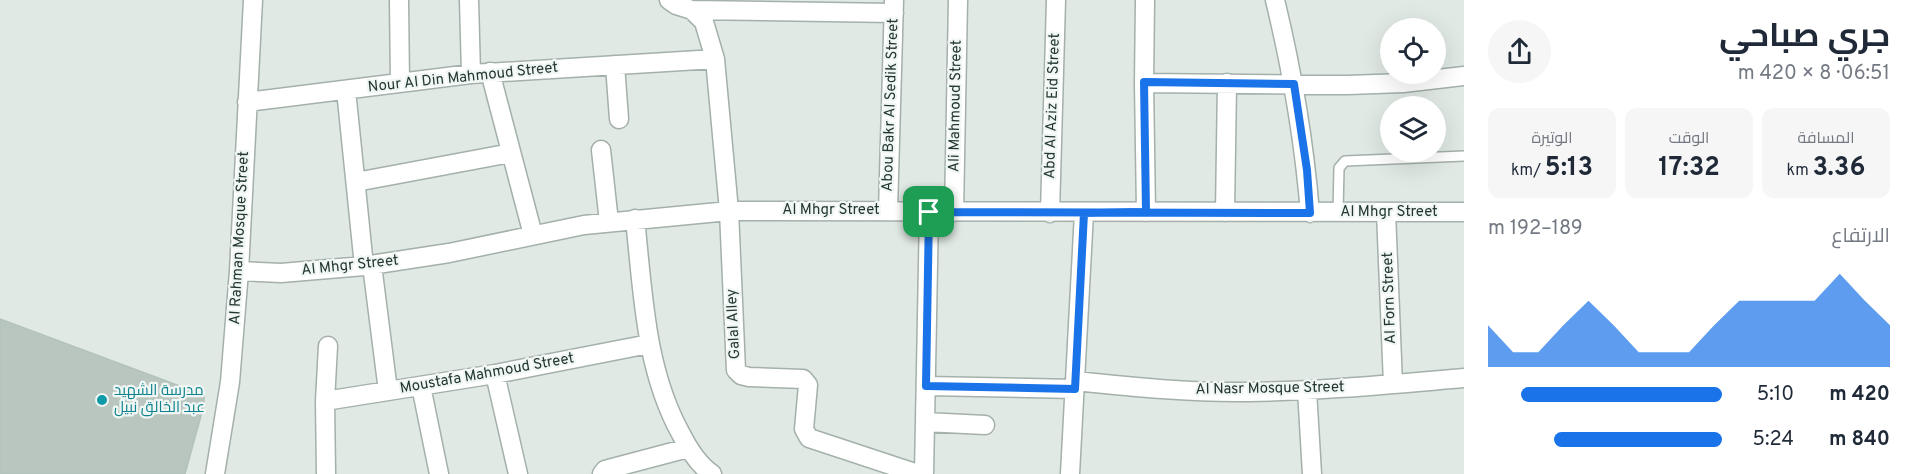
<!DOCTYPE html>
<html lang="ar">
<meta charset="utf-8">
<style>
body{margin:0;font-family:Overpass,Cairo,sans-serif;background:#f6f6f7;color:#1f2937;direction:rtl;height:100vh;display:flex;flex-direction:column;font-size:22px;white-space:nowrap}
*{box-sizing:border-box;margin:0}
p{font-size:20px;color:#747a83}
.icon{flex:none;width:33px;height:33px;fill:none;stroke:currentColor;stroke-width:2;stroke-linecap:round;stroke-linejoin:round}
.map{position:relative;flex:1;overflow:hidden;direction:ltr}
.details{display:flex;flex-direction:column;background:#fff;width:450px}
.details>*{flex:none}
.fabs{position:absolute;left:1380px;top:18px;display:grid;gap:12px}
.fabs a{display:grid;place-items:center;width:66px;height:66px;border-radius:50%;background:#fff;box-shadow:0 6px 24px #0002;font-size:30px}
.pin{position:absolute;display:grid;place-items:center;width:51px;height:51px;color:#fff;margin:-26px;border-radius:12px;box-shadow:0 3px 9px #0006}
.round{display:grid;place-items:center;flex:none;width:63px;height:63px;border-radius:32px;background:#f6f6f7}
.head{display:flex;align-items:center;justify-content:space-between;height:102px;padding:0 24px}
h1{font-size:33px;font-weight:700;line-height:45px}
.stats{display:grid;grid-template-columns:repeat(3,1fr);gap:9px;height:102px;padding:6px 24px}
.stats div{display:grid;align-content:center;border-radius:12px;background:#f6f6f7;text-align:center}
.stats b{font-size:26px;font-weight:700}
.stats small{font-size:16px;font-weight:400}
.stats p{font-size:16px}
.chart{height:168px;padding:12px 24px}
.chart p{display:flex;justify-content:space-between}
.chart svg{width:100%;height:108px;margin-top:6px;fill:#1a73e8;opacity:.7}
ul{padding:0 24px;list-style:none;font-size:20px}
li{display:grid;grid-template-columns:96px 72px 1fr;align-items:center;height:45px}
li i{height:15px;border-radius:8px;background:#1a73e8}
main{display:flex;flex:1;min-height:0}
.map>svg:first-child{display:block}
.building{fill:#b9c6c0;stroke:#b3c2bb;stroke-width:1.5}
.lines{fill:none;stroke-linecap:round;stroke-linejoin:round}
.lane-casing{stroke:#a4b0aa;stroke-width:12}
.street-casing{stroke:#a4b0aa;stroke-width:21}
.lane{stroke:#fff;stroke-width:9}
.street{stroke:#fff;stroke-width:18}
.route-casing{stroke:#fff;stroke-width:12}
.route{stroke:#1a73e8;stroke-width:8}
.culture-dot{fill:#0f9aa8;stroke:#f0f6f3;stroke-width:2}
.labels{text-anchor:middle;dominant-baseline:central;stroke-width:4.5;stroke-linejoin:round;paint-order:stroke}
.street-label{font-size:15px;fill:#233730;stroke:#f0f6f3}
.culture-label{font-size:15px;fill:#0d838f;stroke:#f0f6f3;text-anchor:start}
</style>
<main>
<section class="details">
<div class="head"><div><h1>جري صباحي</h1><p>06:51 · 8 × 420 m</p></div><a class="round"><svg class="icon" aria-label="share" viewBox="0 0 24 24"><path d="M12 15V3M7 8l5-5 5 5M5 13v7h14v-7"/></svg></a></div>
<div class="stats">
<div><p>المسافة</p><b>3.36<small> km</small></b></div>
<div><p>الوقت</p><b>17:32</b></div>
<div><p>الوتيرة</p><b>5:13<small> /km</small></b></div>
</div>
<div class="chart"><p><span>الارتفاع</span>189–192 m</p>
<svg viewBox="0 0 160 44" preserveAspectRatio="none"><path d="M0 44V27L10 38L20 38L30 27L40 17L50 27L60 38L70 38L80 38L90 27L100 17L110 17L120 17L130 17L140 6L150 17L160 27V44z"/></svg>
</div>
<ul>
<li><b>420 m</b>5:10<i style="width:86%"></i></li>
<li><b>840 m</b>5:24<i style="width:72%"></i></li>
</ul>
</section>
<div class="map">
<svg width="1464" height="474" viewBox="0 0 1464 474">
<rect width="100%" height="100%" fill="#e0e9e4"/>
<path class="building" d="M0,319l204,76v10l-19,69h-185z"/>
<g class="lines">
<defs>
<path id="lane" d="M1338,212l1,-44 6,-7 119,-5"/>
<path id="street" d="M399,0l1,83
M469,0l2,74
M669,0l7,5 16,5 202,3
M1145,0l-1,83 2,129
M1275,0c17,70 29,140 35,213
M692,10l12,12 11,37 14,152 7,159 5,5 8,2 54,2 5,6 -4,44 5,9 109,36
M615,65l4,54
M490,72l43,163
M1144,83l204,2 55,-2 61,-7
M346,90l18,176
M247,102l224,-28 244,-15
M601,150l8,72
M356,182l155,-29
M888,211l6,-211
M954,212l4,-212
M1225,212l2,-129
M1386,212l7,172
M1050,213l6,-213
M635,219c8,74 10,150 46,215 7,14 18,31 31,40
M372,265l16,126
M239,271l42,2 83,-7 85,-13 135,-28 145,-14 735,1
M495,374l23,100
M1076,381c57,6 115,12 173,11 72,-1 144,-8 215,-14
M421,386l18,88
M926,386l149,3
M1307,390l5,84
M325,401l170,-27 154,-30
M925,422l60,3
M215,474l15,-92 9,-111 14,-271
M326,474l-1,-73 3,-55
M602,474l3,-4 83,-22
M924,474l5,-262
M1070,474l14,-261"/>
</defs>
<use href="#lane" class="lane-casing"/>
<use href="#street" class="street-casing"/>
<use href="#lane" class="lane"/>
<use href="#street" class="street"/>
</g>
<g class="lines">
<defs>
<path id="route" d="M929,212l381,1 -3,-43 -13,-86 -150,-2 2,130 -62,1 -9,176 -149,-3 3,-174"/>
</defs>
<use href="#route" class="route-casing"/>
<use href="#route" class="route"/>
</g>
<circle class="culture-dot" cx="102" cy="400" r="6"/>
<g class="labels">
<g class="street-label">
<text transform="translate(463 78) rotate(-6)">Nour Al Din Mahmoud Street</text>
<text transform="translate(891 105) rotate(-88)">Abou Bakr Al Sedik Street</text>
<text transform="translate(956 106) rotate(-89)">Ali Mahmoud Street</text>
<text transform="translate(1053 106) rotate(-88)">Abd Al Aziz Eid Street</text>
<text x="831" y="210">Al Mhgr Street</text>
<text x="1389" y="212">Al Mhgr Street</text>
<text transform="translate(240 238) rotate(-87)">Al Rahman Mosque Street</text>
<text transform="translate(350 266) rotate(-6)">Al Mhgr Street</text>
<text transform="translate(1390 298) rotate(-92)">Al Forn Street</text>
<text transform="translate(734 324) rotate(-93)">Galal Alley</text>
<text transform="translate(487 374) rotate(-10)">Moustafa Mahmoud Street</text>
<text transform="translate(1270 389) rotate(-1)">Al Nasr Mosque Street</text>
</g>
<g class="culture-label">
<text x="114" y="391">مدرسة الشهيد<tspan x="114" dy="17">عبد الخالق نبيل</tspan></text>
</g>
</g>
</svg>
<div class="fabs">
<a><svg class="icon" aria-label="locate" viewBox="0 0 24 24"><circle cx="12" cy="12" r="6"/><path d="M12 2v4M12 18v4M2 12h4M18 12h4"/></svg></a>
<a><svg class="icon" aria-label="layers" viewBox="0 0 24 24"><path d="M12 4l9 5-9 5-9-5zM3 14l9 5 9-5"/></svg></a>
</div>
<div class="pin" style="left:929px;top:212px;background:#1e9e55"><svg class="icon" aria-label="arrive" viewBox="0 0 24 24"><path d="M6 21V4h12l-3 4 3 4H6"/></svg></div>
</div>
</main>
